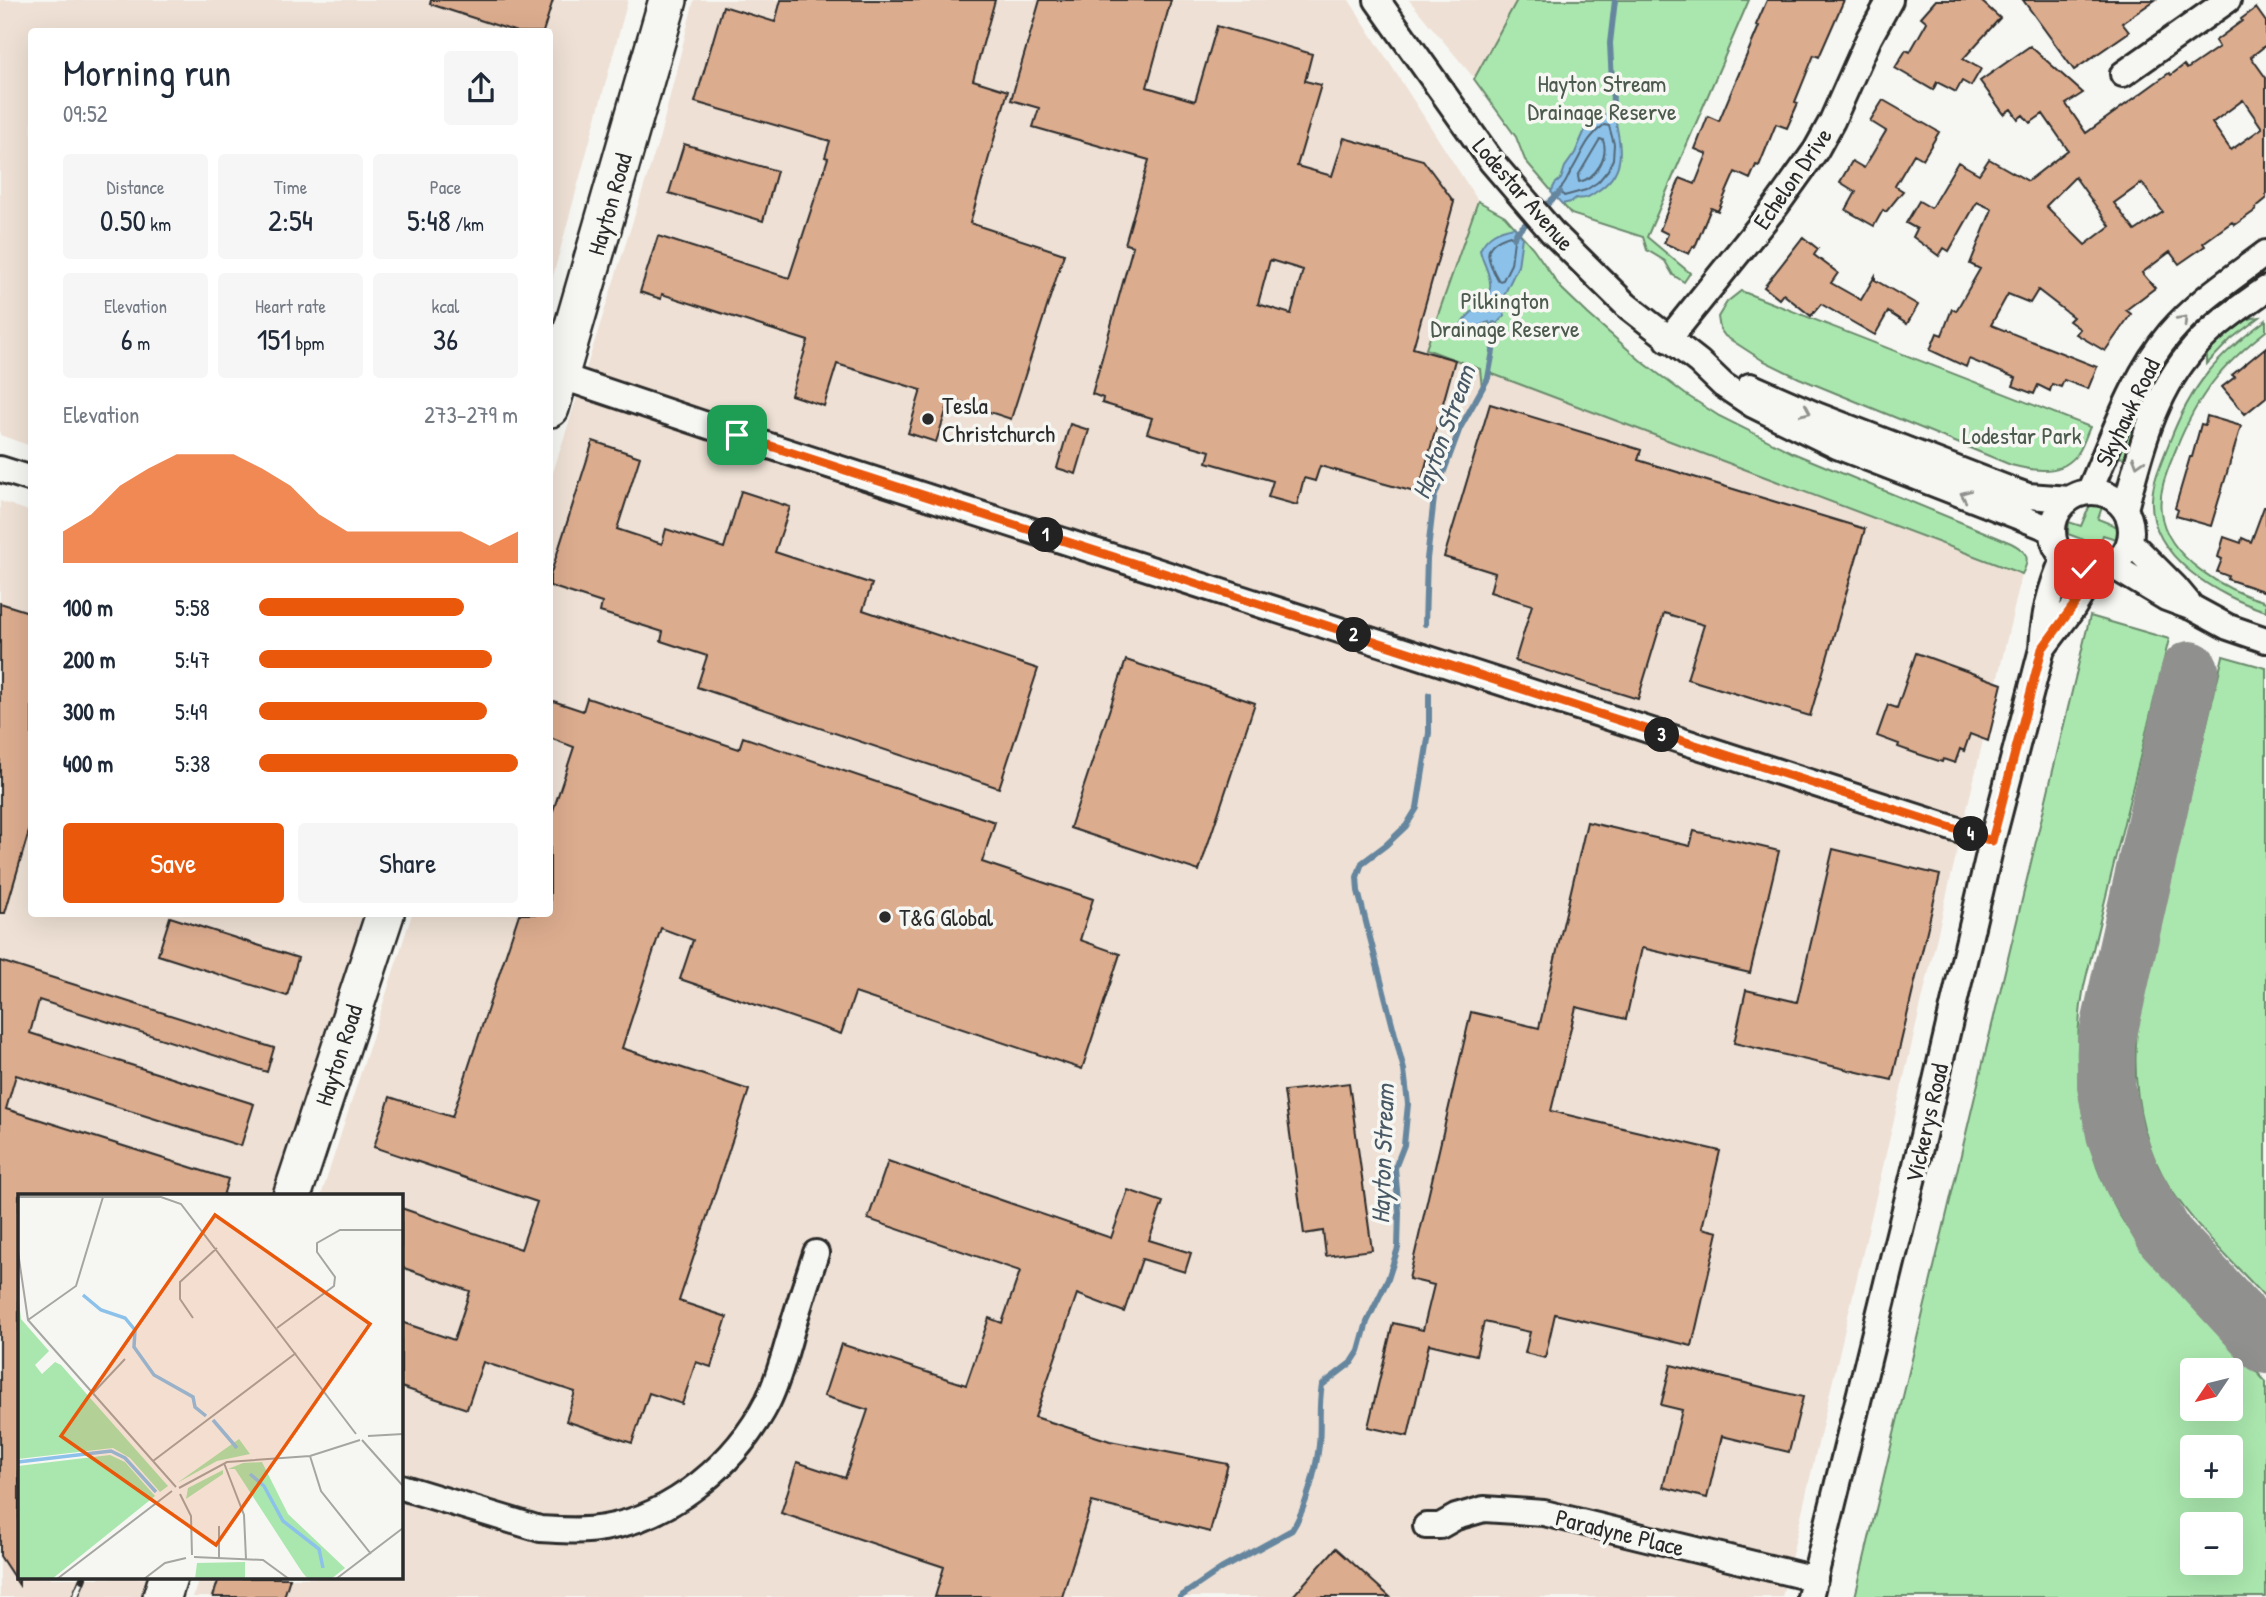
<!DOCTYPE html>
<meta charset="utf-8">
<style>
body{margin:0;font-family:"Patrick Hand",sans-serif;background:#f6f6f7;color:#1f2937;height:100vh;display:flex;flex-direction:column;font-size:26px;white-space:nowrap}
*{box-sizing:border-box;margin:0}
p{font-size:23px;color:#747a83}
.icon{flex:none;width:38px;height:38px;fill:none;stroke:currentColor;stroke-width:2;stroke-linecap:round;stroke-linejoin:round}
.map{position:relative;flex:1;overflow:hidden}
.drawer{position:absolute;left:28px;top:28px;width:525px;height:889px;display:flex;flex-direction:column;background:#fff;border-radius:7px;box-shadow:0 7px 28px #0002}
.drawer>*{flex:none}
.needle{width:46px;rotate:235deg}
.controls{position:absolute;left:2180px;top:1358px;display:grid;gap:14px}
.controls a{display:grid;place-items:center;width:63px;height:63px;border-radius:7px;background:#fff;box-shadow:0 7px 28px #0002;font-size:35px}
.pin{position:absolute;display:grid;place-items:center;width:60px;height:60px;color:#fff;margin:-30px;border-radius:14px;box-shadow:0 4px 10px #0006}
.km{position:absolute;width:35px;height:35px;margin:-18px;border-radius:50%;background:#222;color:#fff;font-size:19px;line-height:35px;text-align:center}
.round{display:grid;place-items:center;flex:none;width:74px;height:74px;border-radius:7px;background:#f6f6f7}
.overview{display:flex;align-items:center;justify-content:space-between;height:119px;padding:0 35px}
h1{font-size:38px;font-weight:600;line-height:52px}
.metrics{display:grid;grid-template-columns:repeat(3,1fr);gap:10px;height:119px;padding:7px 35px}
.metrics div{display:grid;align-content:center;border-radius:7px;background:#f6f6f7;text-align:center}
.metrics b{font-size:30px;font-weight:600}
.metrics small{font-size:19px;font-weight:400}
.metrics p{font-size:19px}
.chart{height:196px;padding:14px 35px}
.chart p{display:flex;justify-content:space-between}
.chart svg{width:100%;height:126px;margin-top:7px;fill:#ea580c;opacity:.7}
.cta{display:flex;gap:14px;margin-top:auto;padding:14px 35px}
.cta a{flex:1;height:80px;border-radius:7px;background:#ea580c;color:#fff;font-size:28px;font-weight:600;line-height:80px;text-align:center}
.cta a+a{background:#f6f6f7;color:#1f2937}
ul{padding:0 35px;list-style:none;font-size:23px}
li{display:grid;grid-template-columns:112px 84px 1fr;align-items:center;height:52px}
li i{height:18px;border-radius:9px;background:#ea580c}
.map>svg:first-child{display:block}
.built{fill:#eee0d4}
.green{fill:#aae7ae;stroke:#6a896c;stroke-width:2;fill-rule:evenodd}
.water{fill:#8cc2ea;stroke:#65869e;stroke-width:2}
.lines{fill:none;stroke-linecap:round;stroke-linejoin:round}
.shore{stroke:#526777;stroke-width:2}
.stream{stroke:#65869e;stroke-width:6}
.taxiway{stroke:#90908e;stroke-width:58}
.building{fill:#dcac8e;stroke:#2b2b2b;stroke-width:2;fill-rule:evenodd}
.street-casing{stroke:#2b2b2b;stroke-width:30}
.secondary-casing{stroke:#2b2b2b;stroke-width:42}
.street{stroke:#f6f6f2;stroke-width:24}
.secondary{stroke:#f6f6f2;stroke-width:37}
.rail-casing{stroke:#2b2b2b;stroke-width:8}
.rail{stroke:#f6f6f2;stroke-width:5;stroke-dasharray:16;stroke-linecap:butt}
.oneway{stroke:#90908e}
.route-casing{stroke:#fff;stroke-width:14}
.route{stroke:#ea580c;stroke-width:9}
.poi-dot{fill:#2b2b2b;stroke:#f6f6f2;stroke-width:2.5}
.labels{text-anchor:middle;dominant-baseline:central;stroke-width:7;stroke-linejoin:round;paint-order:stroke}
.park-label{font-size:24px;fill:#4b5a4c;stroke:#f6f6f2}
.street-label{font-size:24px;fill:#2b2b2b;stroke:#f6f6f2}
.poi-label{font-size:24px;fill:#2b2b2b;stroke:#f6f6f2;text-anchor:start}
.water-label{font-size:26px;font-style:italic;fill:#485864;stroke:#f6f6f2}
.inset-river{fill:none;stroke:#8cc2ea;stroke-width:3.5}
.inset-road{fill:none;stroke:#a5a5a2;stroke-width:2}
.view{fill:#e8590c;fill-opacity:0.15;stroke:#e8590c;stroke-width:3.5}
.inset-edge{fill:none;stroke:#2b2b2b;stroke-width:3.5}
</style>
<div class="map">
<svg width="2266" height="1597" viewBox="0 0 2266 1597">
<rect width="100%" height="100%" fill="#f6f6f2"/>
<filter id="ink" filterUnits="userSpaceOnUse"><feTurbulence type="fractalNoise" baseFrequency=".0143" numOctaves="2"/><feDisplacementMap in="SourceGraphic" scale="14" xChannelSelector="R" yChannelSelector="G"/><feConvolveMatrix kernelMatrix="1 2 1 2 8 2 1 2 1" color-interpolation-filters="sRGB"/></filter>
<g filter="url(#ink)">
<path class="built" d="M0,0h628l-78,287v-255h-518l-1,414 -31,-11z
M694,0h655l129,201 -51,148 595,225 -240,1023h-1589l6,-19h202v-382h-80l91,-282h138v-432l110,-346z
M1409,0h108l-43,78z
M0,501l31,11 1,402h330l-79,282h-264v382h157l-5,19h-171z"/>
<path class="green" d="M1517,0h232l-102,237 43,36 -6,9 -11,-7 -8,-14 -18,-11 -4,-13 -72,-23 -46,-54 -9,-23 -42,-58z
M1478,201l27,15 28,32 28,40 27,26 52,46 45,34 34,22 74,37 218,90c16,8 20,15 11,31l-532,-201 -8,15 -2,-19 -54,-20z
M2266,262v18l-22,16 -114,162 -18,-1 56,-110z
M1741,291l349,136c-4,8 -7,19 -12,26 -16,23 -44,18 -67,12l-212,-87 -37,-18 -37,-24 -5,-7 -2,-12 9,-15z
M2260,317l-29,22 -24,25v-13c15,-16 31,-33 53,-34z
M2266,320v11c-46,36 -68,64 -90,118 -8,20 -18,41 -15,63 5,46 65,79 105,90v9c-47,-14 -117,-54 -114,-112 1,-19 10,-38 17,-56 22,-58 48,-87 97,-123z
M2090,505l12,2 -4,12 20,8 -2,12 -13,-4 -7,20 -13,-2 4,-12 -19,-7 1,-12 12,4z
M2090,616l79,23 -85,347c-16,88 -2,181 52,254 12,17 29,32 43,48 29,31 58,63 87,94v215h-411zM2193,1370h38v39h-38zM2193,1447h38v39h-38zM2193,1524h38v39h-38z
M2223,656l43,12v630c-32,-35 -70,-70 -96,-110 -35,-56 -40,-119 -30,-182z"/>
<path class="water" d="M1613,103c3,34 21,65 -17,89 -7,5 -12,8 -20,6l-5,4 -9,2 -11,-12 4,-8 6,-5 4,-12 10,-14 10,-23 21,-16z
M1514,227l8,10 -4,29 -14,29v21l-12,13 -3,-7 -6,2 -9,10 -9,-1 -5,-7c8,-16 33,-24 30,-44 -1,-11 -8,-21 -10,-32 7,-15 18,-20 34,-23z"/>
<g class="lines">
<path class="shore" d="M1604,125l5,1 5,18 -1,15 -5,11 -10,12 -12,8 -22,6 -4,-7c7,-6 7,-12 12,-19 11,-18 14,-32 32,-45z
M1600,139l3,1c6,17 -7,38 -24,42l-1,-6z
M1510,235l4,5 -3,24 -8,16 -4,1c-13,-22 -19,-37 11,-46z"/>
<path class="stream" d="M1611,108l2,-5 -3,-60 5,-43
M1540,211l20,-19
M1514,238l1,-4 17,-16
M1425,624l2,-65 7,-61 26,-70 28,-50 5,-27 -1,-22 2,-5
M1180,1597l41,-28 71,-39c14,-22 24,-59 27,-85 2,-20 -1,-40 3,-60l30,-23 7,-11 8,-29 21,-43 10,-31 1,-36 -4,-44 9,-23 4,-41 -4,-34 -46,-179 -1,-14 5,-14 24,-18 20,-19 11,-18 12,-75v-38"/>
<path class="taxiway" d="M2190,670l-84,373v43l9,48 17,45 33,57 101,109"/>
</g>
<path class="building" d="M431,0h122l-10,32h-26l-87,-28z
M781,0h214l-22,80 35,11 -38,132 94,31 -53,165 -61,-20 -14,43 -28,-9 13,-43 -84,-26 -13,42 -33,-11 17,-54 -146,-47 -1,5 -21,-7 18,-56 131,42 39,-120 -3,-1 5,-16 -135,-39 28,-96 52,16z
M1040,0h131l-24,87 48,14 22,-75 95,28 -7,27 16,4 -24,81 35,10 12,-38 79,22 31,42 -41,146 42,12 -37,133 -98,-27 -5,15 -11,-3 -7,27 -29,-8 5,-16 -66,-19 3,-11 -63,-18 5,-15 -50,-15 1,-5 -11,-4 41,-148 -8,-2 24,-84 -116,-33 6,-19 -28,-8zM1270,260l33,10 -12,44 -33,-10z
M1767,0h77l-25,57 -5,-2 -19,47 3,1 -11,25 -11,-4 -17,42 -3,-1 -6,14 -15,-7 -17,39 -7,-3 -16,39 -2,-1 -4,8 -25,-11 4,-9 -8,-4 20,-52 15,6 12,-30 -12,-5 13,-33 11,5 40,-95 -3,-1z
M1936,0h44l20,18 -37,41 18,10 -10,17 -9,-5 -6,11 -19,-10 -4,8 -38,-22 11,-18 4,2 17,-30 -6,-5z
M2023,0h132l-33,23 7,9 -55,38z
M2256,8l10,14v23l-15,12 15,21v121l-11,9 1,2 -21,15 -3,-3 -29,21 2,3 -26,18 -9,-12 -28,21 13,15 -29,22 5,4 -26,37 -29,-17 4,-5 -11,-8 4,-4 -35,-27 -8,13 -22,-9 -17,31 106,42 -9,22 -24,-9 -3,7 -9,-3 -2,7 -12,-6 -4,9 -21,-8 3,-8 -47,-19 -3,8 -36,-17 7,-17 5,2 10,-26 4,2 24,-42 -10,-5 22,-55 -15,-7 -28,49 -5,-3 -5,8 -26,-19 4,-8 -11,-6 13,-22 12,7 27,-46 21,12 10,-15 39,22 40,-31 -25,-36 -13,9 -7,-8 -5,4 -7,-10 -7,5 -24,-33 50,-35 53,47 -17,11 20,29 83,-60 2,2 13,-10 3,4 32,-22 -4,-6 27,-20 -1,-2zM2243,100l19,28 -31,22 -19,-27zM2075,177l35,49 -25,19 -39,-39zM2142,183l21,29 -28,19 -21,-28z
M1883,100l56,32 -16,27 -9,-5 -19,32 8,5 -17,21 -3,-2 -9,16 -28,-16 10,-18 -16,-10 12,-21 12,7 22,-37 -16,-10z
M684,144l93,27 -14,50 -94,-28z
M1803,237l15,12 -4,6 24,18 -7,10 30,17 14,-24v4l43,25 -11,19 -19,-12 -13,23 -54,-31 -10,12 -28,-22 -4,5 -15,-12z
M2266,347v50l-21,17 -23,-27 13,-10 -3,-2z
M1490,404l151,46 -3,10 227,69 -55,187 -123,-37 17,-54 -40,-12 -26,86 -123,-38 17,-56 -42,-13 5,-19 -51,-16z
M2207,416l34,10 -30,100 -35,-10 2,-6 -3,-2 15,-51h2l9,-33 4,1z
M1070,424l19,6 -13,44 -19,-6z
M593,441l47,16 -23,72 45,15 4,-15 58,19 17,-57 49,16 -15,45 97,32 -9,26 175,59 -39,119 -302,-101 10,-31 -46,-15 2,-9 -63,-20 2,-9 -52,-17v-10z
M2264,507h2v85l-39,-13 1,-3 -11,-4 5,-13 -4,-2 6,-20 17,6 1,-5 9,4z
M0,603l32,10v208l-27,92h-5z
M1916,653l86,31 -14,57 -18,-7 -6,17 -4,-2 -5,14 -12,-4 -1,3 -27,-9 -17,-6 1,-3 -22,-8 11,-31 9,3z
M1126,660l129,43 -56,168 -129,-43z
M587,698l152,51 4,-12 252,85 -13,40 111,37 -13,41 40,14 -38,115 -227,-76 -14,41 -161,-55 13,-39 -32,-12 -39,120 127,42 -70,211 48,16 -16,50 -15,-5 -14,42 -33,-11 -17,50 -66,-22 9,-29 -92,-30 -16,47 -66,-22v-65l53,18 16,-49 -69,-24v-59l120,41 16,-47 -163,-55 16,-50 62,20 67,-203h31v-94l24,-73 -24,-9v-38l33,11z
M1587,822l103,24 4,-15 85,20 -29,122 -108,-25 -16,71 -50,-12 -25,104 169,40 -18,77 16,4 -26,114 -137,-32 -10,44 -20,-5 5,-21 -46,-10 -8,33 -47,-11 -21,92 -40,-9 25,-104 30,7 11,-45 -25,-6 62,-267 68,16z
M1833,849l107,26 -48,205 -158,-37 12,-53 51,12z
M170,917l128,41 -11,38 -129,-41z
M0,961l274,87 -7,24 -228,-72 -9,33 224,71 -13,42 -225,-71 -10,34 222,70 -5,17h-204v389l-19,-29z
M1349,1083l23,167 -46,6 -3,-25 -19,3 -20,-143z
M888,1161l223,77 17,-48 35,12 -14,38 42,13 -6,19 -43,-13 -18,53 -47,-18 -42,123 75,24 118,23 -18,68 -118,-30 -30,95h-127l9,-30 -163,-54 16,-51 48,16 23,-68 -44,-14 17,-52 125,41 23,-67 13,5 18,-52 -152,-52z
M1671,1365l132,32 -14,55 -67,-16 -15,62 -44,-11 19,-77 -21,-5z
M1336,1548l54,49h-98z
M219,1578h71l-6,19h-71z"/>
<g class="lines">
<defs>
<path id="street" d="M1377,0l115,162 60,70 74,73 73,57 24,23 30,20 84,41 216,84
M2123,74l105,-74
M1668,340l108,-134 40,-56 16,-29 37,-83 21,-38
M560,376l185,62 1247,403
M1750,386l66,29 195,75 17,6 42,3
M0,469l32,10
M2089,492c24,-54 43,-114 81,-159 27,-32 63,-55 96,-80
M2053 531a39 39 0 1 1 78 0a39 39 0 1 1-78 0Z
M2125,509c14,-53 27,-110 63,-154 21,-27 50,-46 78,-66
M2130,542l45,45 15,18
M2111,565l55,33 27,10 35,19 38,13
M2042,649l31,-41 23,-38
M401,1487l139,42c21,1 42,3 64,-1 70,-12 133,-66 164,-127 11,-23 17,-48 24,-72 7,-25 16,-51 24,-76
M1426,1526h14l16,-9 28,-8 60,4 271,66
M1810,1597l113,-461 69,-295 50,-192c1,-31 9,-63 22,-91"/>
<path id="secondary" d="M550,408l118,-408
M292,1196l93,-282
M162,1597l6,-19"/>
</defs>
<use href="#street" class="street-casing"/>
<use href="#secondary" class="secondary-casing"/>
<use href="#street" class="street"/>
<use href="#secondary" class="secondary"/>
<defs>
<path id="rail" d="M75,1597l8,-19"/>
</defs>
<use href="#rail" class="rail-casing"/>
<use href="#rail" class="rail"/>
</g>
<defs><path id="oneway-chevron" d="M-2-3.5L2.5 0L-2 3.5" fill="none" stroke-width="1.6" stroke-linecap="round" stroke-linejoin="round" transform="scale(1.75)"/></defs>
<g class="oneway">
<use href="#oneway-chevron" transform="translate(2183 320) rotate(-46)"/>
<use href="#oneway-chevron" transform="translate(1806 411) rotate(24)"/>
<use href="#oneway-chevron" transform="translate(2138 462) rotate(107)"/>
<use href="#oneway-chevron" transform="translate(1965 495) rotate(-157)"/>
</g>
</g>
<g class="lines" filter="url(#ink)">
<defs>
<path id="route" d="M737,435l1255,406 50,-192 35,-48 18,-31 -11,-1"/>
</defs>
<use href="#route" class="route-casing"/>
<use href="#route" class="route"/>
</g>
<g class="poi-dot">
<circle cx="928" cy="419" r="7"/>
<circle cx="885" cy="917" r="7"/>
</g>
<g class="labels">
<g class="park-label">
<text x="1602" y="83">Hayton Stream<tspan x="1602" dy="28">Drainage Reserve</tspan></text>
<text x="1505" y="300">Pilkington<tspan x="1505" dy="28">Drainage Reserve</tspan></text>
<text x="2022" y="435">Lodestar Park</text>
</g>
<g class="street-label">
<text transform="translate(1792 178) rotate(-55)">Echelon Drive</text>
<text transform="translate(1524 194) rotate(49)">Lodestar Avenue</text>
<text transform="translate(609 204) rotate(-74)">Hayton Road</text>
<text transform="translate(2127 412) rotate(-64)">Skyhawk Road</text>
<text transform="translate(338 1055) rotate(-72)">Hayton Road</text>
<text transform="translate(1926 1123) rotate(-77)">Vickerys Road</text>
<text transform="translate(1620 1532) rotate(14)">Paradyne Place</text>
</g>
<g class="poi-label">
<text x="942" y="405">Tesla<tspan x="942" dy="28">Christchurch</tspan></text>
<text x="899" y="917">T&amp;G Global</text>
</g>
<g class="water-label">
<text transform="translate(1443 432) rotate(-70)">Hayton Stream</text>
<text transform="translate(1382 1154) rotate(-88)">Hayton Stream</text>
</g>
</g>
<g transform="translate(18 1194)">
<rect width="385" height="385" fill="#f6f6f2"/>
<path d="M0,98l3,27 28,32 -14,14 7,9 13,-12 6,3 107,121 -8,6 -30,-34 -17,-10 -95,11zM221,245l11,15 -33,7 -40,22zM92,261l15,7 30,34 -103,83h-34v-113zM244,268l26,52 57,54 -14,11h-23l-6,-7 -67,-103h-7l15,-6zM205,276v4l-37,25 2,-11zM227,368v17h-50l2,-16z" fill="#aae7ae"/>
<path class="inset-river" d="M65,101l18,15 24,8 10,12 -1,17 20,28 39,22 2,10 11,9M195,226l24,28M0,268l93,-11 14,7 31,34M232,280l14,12 19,35 36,28 4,19"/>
<path class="inset-road" d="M0,3h143l20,7 175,230M0,58l10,68 148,167M175,124l-13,-19v-17l37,-34M10,126l48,-34 27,-89M259,134l57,-42 1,-9 -18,-25v-9l23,-13h63M75,199l32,-34M350,242l35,-2M344,246l41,46M292,262l11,35 50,63M135,267l143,-108M206,269l20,52 2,44M161,294l48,-26 83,-6 50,-16M162,300l11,22 1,39M201,332v33M176,363l69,3 26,19M39,385l115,-88M126,385l21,-16 21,-5M318,385l67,-51"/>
<path class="view" d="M197,21l155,109 -154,221 -155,-109z"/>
<rect width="385" height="385" class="inset-edge"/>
</g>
</svg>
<div class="controls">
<a><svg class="needle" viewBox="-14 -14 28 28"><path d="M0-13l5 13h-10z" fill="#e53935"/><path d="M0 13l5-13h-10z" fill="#747a83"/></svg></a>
<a>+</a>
<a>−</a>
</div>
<div class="pin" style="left:737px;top:435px;background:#1e9e55"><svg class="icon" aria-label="arrive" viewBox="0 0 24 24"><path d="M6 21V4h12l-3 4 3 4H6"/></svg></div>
<div class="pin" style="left:2084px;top:569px;background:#d93025"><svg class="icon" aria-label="check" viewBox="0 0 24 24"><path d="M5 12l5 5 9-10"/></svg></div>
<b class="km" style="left:1046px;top:535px">1</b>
<b class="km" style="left:1354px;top:635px">2</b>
<b class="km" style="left:1662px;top:735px">3</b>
<b class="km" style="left:1971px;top:834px">4</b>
<section class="drawer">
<div class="overview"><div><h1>Morning run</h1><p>09:52</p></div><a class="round"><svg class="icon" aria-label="share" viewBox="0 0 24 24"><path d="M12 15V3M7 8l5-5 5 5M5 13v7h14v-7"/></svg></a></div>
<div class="metrics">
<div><p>Distance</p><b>0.50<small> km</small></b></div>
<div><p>Time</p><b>2:54</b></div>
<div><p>Pace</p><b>5:48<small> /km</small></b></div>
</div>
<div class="metrics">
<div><p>Elevation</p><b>6<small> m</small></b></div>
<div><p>Heart rate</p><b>151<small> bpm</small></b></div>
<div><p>kcal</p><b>36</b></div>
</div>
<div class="chart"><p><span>Elevation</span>273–279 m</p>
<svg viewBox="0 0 160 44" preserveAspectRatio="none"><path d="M0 44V33L10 27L20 17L30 11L40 6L50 6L60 6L70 11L80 17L90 27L100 33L110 33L120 33L130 33L140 33L150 38L160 33V44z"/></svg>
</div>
<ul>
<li><b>100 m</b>5:58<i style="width:79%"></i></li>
<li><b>200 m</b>5:47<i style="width:90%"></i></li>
<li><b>300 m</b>5:49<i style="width:88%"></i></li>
<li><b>400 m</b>5:38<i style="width:100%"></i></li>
</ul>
<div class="cta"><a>Save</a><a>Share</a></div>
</section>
</div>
